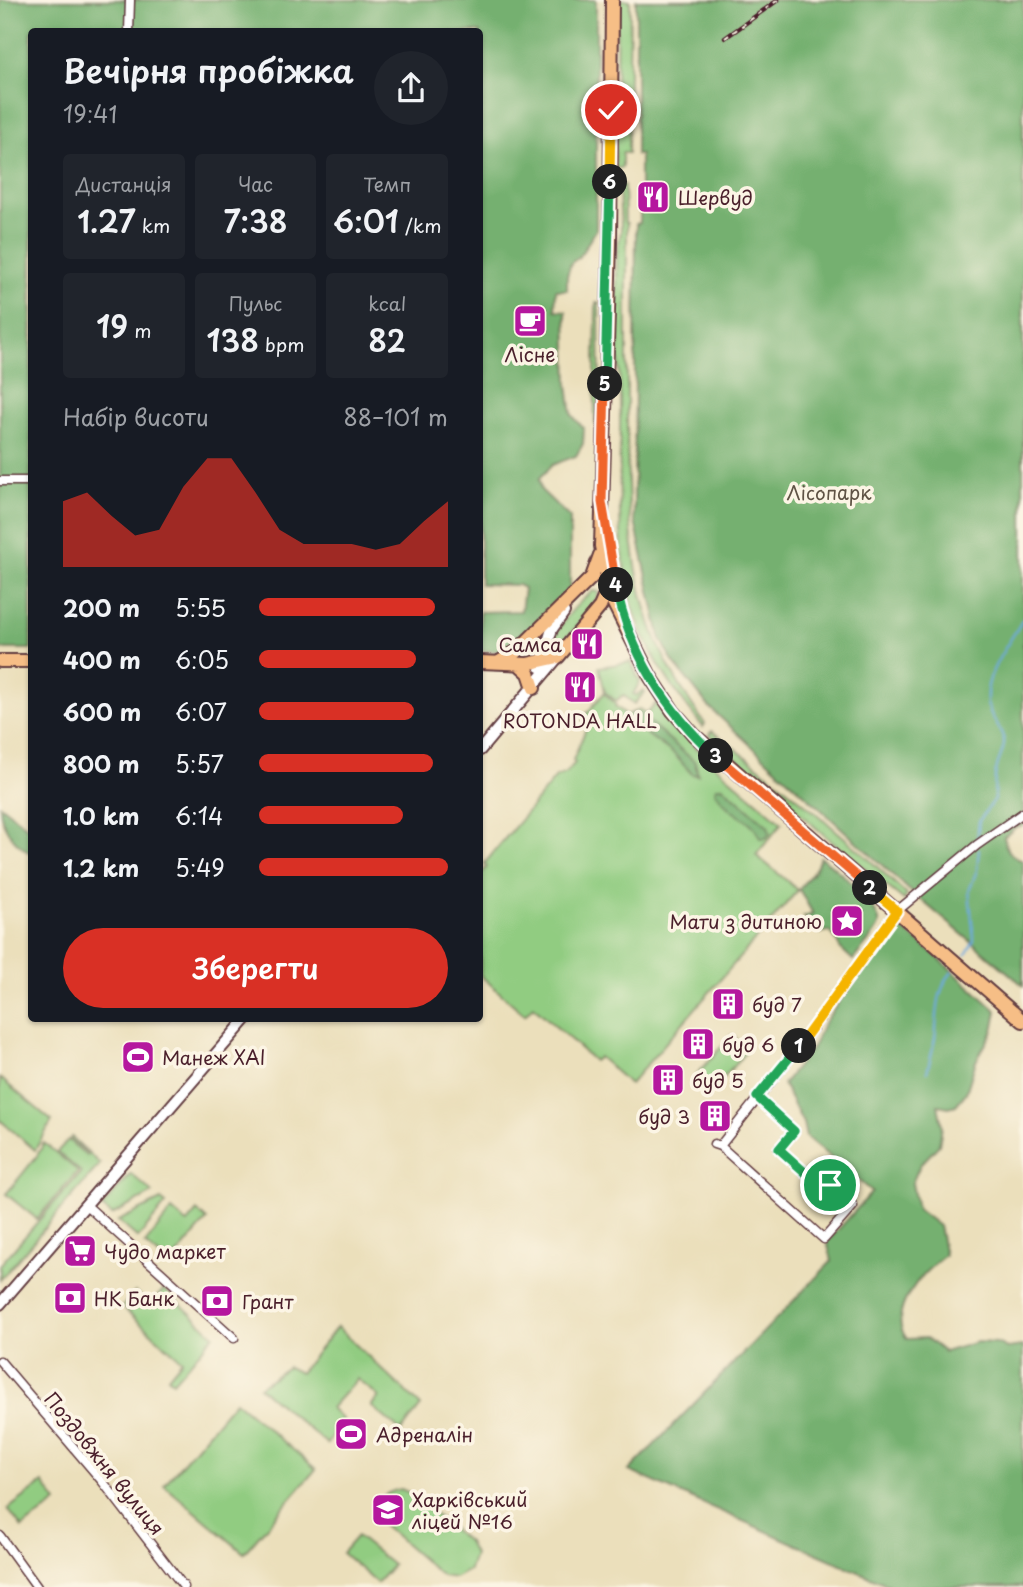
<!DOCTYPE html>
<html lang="uk">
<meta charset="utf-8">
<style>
body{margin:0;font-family:"Playpen Sans",sans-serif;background:#20242c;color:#f1f3f6;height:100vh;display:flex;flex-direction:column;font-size:26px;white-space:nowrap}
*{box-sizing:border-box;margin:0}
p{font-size:23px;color:#9ea1a6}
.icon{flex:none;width:38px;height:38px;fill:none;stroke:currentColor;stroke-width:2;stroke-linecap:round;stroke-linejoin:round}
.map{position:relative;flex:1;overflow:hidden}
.drawer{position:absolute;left:28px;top:28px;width:455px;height:994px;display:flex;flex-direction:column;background:#171b24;border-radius:7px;box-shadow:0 2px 5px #0004}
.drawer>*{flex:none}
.pin{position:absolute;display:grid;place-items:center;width:60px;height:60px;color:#fff;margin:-30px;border:4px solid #fff;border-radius:50%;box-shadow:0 2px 7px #0007}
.km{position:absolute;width:35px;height:35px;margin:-18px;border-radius:50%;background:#222;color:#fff;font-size:19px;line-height:35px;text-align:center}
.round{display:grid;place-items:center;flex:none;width:74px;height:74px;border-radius:37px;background:#20242c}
.summary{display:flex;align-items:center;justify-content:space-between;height:119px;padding:0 35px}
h1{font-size:32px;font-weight:600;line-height:52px}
.figures{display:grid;grid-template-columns:repeat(3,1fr);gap:10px;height:119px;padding:7px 35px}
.figures div{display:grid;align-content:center;border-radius:7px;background:#20242c;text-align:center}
.figures b{font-size:30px;font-weight:600}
.figures small{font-size:19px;font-weight:400}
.figures p{font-size:19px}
.chart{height:196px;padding:14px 35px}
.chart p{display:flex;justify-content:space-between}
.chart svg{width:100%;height:126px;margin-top:7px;fill:#d93025;opacity:.7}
.cta{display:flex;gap:14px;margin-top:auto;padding:14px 35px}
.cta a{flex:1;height:80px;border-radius:42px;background:#d93025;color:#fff;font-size:28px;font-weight:600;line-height:80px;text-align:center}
ul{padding:0 35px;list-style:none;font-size:23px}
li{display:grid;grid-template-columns:112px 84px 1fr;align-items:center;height:52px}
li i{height:18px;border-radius:9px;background:#d93025}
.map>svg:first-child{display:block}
.green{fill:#91cc81;stroke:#6e7656;stroke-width:2}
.forest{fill:#74b06f;stroke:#5f684d;stroke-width:2}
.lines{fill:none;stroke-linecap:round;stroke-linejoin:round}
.stream{stroke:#6eaadf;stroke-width:2}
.minor-casing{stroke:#623c41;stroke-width:11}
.tertiary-casing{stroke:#623c41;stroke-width:14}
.primary-casing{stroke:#623c41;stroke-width:16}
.minor{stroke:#fff;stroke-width:8}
.tertiary{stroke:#fff;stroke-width:10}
.primary{stroke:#f6be86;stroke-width:12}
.rail-casing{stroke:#4a1f2b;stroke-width:4.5}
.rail{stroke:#fcf5e5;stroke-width:2;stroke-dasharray:5;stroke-linecap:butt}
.split-1-casing{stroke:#fff;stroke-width:14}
.split-2-casing{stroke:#fff;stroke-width:14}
.split-3-casing{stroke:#fff;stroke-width:14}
.split-4-casing{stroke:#fff;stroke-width:14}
.split-5-casing{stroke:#fff;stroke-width:14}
.split-6-casing{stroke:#fff;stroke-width:14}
.split-7-casing{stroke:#fff;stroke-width:14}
.split-1{stroke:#22a559;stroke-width:9}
.split-2{stroke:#f5b400;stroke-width:9}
.split-3{stroke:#f0652b;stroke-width:9}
.split-4{stroke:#22a559;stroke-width:9}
.split-5{stroke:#f0652b;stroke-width:9}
.split-6{stroke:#22a559;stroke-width:9}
.split-7{stroke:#f5b400;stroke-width:9}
.labels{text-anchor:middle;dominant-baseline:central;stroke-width:7;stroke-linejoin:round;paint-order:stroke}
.poi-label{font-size:19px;fill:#4a1f2b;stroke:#fcf5e5;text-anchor:start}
.park-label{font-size:19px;fill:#5f5345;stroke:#fcf5e5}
.street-label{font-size:19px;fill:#4a1f2b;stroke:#fcf5e5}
</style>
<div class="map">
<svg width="1023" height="1587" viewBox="0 0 1023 1587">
<rect width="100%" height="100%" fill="#fcf5e5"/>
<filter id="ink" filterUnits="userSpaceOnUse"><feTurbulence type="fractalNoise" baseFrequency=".0143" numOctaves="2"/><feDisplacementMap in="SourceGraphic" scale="14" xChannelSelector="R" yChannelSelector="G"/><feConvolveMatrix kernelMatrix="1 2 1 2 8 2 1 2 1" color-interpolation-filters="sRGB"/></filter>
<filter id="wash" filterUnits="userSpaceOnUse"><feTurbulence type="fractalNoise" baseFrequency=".00686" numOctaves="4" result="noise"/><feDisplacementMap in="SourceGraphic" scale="28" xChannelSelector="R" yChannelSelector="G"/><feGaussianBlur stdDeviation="1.57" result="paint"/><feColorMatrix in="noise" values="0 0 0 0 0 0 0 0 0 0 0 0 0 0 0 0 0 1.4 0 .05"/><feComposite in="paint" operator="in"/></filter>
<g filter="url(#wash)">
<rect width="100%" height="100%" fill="#ebdfbb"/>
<path class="green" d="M617,0h13l-2,153h-6v15h-7z
M620,185h4l1,38h2c0,59 0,118 0,176 0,80 -1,162 28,237 12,32 31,60 50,88l-2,3c-30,-37 -58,-77 -71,-123 -18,-67 -11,-139 -12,-207 -1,-48 -4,-96 -3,-144 0,-9 5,-17 4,-26 0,-14 -3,-29 -1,-42z
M596,302h3l1,121 -5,1c-1,-41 1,-81 1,-122z
M593,591l6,1c-5,17 -35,53 -52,60 11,-25 24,-44 46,-61z
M631,662l9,20 -7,12 4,1 6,-5 2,2 -11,12 -11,-9 -7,6 -11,-9 -6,-25z
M604,693l12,11 -1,2 12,9 12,-6 8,5 9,-11 47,52 79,68 -26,32 42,35 -168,194 -31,-27 -5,4 -61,-55 -8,9 -45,-40v-100l7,-8 -3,-3 72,-87 10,-4 9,-10 -2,-3 15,-36 -6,-5z
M712,731c68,51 134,105 195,164l-3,5 -67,-54 -116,-101 -12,-11z
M732,1035l16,14 -35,41 -17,-15z
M0,1078l52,43 -17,29 -35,-30z
M72,1137l28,27 -100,116v-15l81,-93 -24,-20 11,-12 19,16 1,-2 -18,-15z
M44,1143l34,28 -41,48 -31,-25 31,-38z
M131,1174l22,19 -41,22 -10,-8z
M161,1200l5,4 -28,34 -20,-17z
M172,1210l15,13 10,-12 10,9 -35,41 -6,-5 -3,3 -18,-15z
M164,1289l50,46 -41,47 -5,-5 14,-17 -60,-53 13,-15 16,12z
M337,1327l84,79 -20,25 -30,-25 8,-9 -22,-18 -26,29 12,12 -16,24 -68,-57 29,-20 12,6z
M235,1401l81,68 -72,84 -80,-68z
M43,1483l14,19 -35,26 -14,-19z
M401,1489l7,3 60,50 6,12 -5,16 -14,8 -13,-2 -63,-55c-9,-18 5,-29 22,-32z
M357,1536l36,29 -16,18 -35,-30z"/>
<path class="forest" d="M0,0h596v230l-17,27 -8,6 -4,13v14h-11l-1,20 11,1 2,74 4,30 12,14 -1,15 -7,12 -24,9 -13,14 2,11 29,28v70l-62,63h-28v-39l41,-1 3,-23 -6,-3 -38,-1v-552h-448l-1,617h-31z
M636,0h387v826l-7,1 -12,10c2,14 6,19 19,24v124l-115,-96 -198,-181 -37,-46 -13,-25 -26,-120 2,-293 4,-1v-68h-4z
M636,713h3l56,49 3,13 -6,-1 -18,-20 -33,-24 -9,-14z
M716,787h7l45,39 2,7 -4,5h-6c-6,-16 -17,-19 -29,-28 -6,-5 -11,-13 -16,-18z
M0,805l31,25v24c-18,-12 -31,-27 -31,-49z
M820,857c13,7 63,53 59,68 -3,9 -20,27 -26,35l-13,-12 -6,-12 -6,-5 -8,2 -16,-16 9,-3 -14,-25 17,-21z
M895,923l40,32 62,56 -4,20 -17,30 -10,32 -10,12 -7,2 -11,-2 4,21 -3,19 -19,20 -8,18 5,26 22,17 6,29c-22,17 -60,56 -38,84l19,-1 18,14 33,-10 20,1 10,5 16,-2v241h-130l-264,-116 203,-210 -5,-19 45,-50 -66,-55 -3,-14 -20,-39 29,-36 12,-25z"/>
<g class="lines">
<path class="stream" d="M977,840l2,-19 16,-22c-1,-11 -1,-22 2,-32 2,-9 8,-18 7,-26 -2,-14 -16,-25 -17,-39 -3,-30 23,-59 36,-83
M966,955l8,-15 -5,-49 8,-21 2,-21
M927,1072c3,-12 6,-23 8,-34 3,-24 0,-46 17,-66"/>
</g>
</g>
<g filter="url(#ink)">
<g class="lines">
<defs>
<path id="minor" d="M129,32l1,-32
M0,481h32
M714,1144l6,2 93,-118 84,-117 80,-66 46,-32
M720,1146l104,93 29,-33 -23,-22 -13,-1 -38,-34 15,-18 -37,-34
M86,1205l148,133
M0,1361l103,121 81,105
M0,1536l37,51"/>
<path id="tertiary" d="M540,667l12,-38 12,-17
M480,750l78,-93
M0,1304l247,-286"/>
<path id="primary" d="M612,0l-2,243 -9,303 10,52 39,78 23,35 21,24 329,286
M0,661h32
M480,662l47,2 31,-7 42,-50 9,-21
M499,662l17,-10 76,-75 8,-22
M519,664l10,9 5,15"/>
</defs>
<use href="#minor" class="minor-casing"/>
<use href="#tertiary" class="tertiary-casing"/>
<use href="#primary" class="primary-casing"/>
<use href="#minor" class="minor"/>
<use href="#tertiary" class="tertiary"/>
<use href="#primary" class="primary"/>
<defs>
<path id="rail" d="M725,38l53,-38"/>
</defs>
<use href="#rail" class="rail-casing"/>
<use href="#rail" class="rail"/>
</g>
</g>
<g class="lines" filter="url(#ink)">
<defs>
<path id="split-1" d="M799,1046l-42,51 37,34 -15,18 38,34 13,2"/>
<path id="split-2" d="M799,1046l98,-135 -27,-23"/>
<path id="split-3" d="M716,756l154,132"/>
<path id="split-4" d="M616,585c13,67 50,126 100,171"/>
<path id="split-5" d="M605,384l-3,118 14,83"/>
<path id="split-6" d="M605,384l5,-202"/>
<path id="split-7" d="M610,182l1,-72"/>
</defs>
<use href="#split-1" class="split-1-casing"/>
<use href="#split-2" class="split-2-casing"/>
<use href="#split-3" class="split-3-casing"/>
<use href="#split-4" class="split-4-casing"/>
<use href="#split-5" class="split-5-casing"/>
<use href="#split-6" class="split-6-casing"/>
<use href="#split-7" class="split-7-casing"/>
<use href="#split-1" class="split-1"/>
<use href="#split-2" class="split-2"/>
<use href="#split-3" class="split-3"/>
<use href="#split-4" class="split-4"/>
<use href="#split-5" class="split-5"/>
<use href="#split-6" class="split-6"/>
<use href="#split-7" class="split-7"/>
</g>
<defs>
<symbol id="restaurant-square" viewBox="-11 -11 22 22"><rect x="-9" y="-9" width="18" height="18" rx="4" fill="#b5179e" stroke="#fcf5e5"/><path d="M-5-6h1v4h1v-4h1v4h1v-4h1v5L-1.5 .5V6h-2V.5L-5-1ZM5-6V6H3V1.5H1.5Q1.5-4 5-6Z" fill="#fff"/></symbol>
<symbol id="cafe-square" viewBox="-11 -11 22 22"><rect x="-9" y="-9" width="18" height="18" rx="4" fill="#b5179e" stroke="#fcf5e5"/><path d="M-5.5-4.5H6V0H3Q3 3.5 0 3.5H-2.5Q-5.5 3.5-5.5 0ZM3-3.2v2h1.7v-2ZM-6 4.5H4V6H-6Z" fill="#fff"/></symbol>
<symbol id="sight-square" viewBox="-11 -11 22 22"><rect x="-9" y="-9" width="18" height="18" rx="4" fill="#b5179e" stroke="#fcf5e5"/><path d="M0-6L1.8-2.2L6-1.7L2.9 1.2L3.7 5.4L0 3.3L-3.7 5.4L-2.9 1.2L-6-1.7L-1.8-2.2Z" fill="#fff"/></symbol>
<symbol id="building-square" viewBox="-11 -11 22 22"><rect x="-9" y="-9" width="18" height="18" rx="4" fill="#b5179e" stroke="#fcf5e5"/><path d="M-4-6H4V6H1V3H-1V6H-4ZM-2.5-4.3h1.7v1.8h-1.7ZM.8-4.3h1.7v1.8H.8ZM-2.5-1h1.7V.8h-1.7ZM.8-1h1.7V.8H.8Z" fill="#fff"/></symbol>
<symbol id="stadium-square" viewBox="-11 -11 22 22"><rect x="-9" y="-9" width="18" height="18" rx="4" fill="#b5179e" stroke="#fcf5e5"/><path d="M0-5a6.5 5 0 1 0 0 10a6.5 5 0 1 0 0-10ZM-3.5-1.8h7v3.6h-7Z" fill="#fff"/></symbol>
<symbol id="supermarket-square" viewBox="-11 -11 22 22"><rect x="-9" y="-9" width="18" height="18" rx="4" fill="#b5179e" stroke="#fcf5e5"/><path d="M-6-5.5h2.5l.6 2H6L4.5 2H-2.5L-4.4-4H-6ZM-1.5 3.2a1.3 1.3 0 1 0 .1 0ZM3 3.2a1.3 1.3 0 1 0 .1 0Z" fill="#fff"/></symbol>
<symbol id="bank-square" viewBox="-11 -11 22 22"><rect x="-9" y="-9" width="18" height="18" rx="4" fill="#b5179e" stroke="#fcf5e5"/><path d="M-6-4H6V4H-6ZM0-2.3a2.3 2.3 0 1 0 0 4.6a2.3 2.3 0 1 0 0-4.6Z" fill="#fff"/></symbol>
<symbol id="school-square" viewBox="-11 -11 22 22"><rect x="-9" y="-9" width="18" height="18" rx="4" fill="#b5179e" stroke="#fcf5e5"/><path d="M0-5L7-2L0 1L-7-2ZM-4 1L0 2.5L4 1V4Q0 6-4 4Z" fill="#fff"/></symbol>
</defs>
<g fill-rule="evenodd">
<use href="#restaurant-square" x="634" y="178" width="38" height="38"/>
<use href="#cafe-square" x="511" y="302" width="38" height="38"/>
<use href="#restaurant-square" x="568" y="625" width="38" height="38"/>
<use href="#restaurant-square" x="561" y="668" width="38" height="38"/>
<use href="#sight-square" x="828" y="902" width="38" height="38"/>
<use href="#building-square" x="709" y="985" width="38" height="38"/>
<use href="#building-square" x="679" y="1025" width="38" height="38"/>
<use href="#stadium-square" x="119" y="1038" width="38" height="38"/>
<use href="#building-square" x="649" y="1061" width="38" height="38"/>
<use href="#building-square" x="696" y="1097" width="38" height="38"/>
<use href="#supermarket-square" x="61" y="1232" width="38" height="38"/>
<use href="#bank-square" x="51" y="1279" width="38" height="38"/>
<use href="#bank-square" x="198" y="1282" width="38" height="38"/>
<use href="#stadium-square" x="332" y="1415" width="38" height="38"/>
<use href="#school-square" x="369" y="1491" width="38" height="38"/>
</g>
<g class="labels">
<g class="poi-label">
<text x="678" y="197">Шервуд</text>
<text x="530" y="354" text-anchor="middle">Лісне</text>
<text x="562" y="644" text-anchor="end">Самса</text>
<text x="580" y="720" text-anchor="middle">ROTONDA HALL</text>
<text x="822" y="921" text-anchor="end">Мати з дитиною</text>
<text x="752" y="1004">буд 7</text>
<text x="722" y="1044">буд 6</text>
<text x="162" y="1057">Манеж ХАІ</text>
<text x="692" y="1080">буд 5</text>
<text x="690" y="1116" text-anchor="end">буд 3</text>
<text x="104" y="1251">Чудо маркет</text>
<text x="94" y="1298">НК Банк</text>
<text x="242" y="1301">Грант</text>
<text x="376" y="1434">Адреналін</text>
<text x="412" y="1499">Харківський<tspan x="412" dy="22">ліцей №16</tspan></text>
</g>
<g class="park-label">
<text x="829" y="492">Лісопарк</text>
</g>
<g class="street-label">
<text transform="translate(105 1463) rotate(51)">Поздовжня вулиця</text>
</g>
</g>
</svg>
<div class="pin" style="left:830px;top:1185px;background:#1e9e55"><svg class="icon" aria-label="arrive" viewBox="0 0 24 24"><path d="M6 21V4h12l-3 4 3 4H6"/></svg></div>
<div class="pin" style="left:611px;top:110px;background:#d93025"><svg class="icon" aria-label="check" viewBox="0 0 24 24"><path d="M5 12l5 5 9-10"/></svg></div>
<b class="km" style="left:799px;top:1046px">1</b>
<b class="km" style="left:870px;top:888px">2</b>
<b class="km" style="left:716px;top:756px">3</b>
<b class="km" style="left:616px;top:585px">4</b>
<b class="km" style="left:605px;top:384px">5</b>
<b class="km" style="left:610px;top:182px">6</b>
<section class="drawer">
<div class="summary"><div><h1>Вечірня пробіжка</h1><p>19:41</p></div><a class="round"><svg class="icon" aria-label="share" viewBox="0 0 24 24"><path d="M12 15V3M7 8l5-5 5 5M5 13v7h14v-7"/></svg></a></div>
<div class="figures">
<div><p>Дистанція</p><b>1.27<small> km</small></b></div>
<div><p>Час</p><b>7:38</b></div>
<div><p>Темп</p><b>6:01<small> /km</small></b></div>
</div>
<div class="figures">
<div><b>19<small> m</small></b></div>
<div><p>Пульс</p><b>138<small> bpm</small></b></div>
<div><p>kcal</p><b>82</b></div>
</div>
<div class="chart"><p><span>Набір висоти</span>88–101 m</p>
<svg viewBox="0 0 160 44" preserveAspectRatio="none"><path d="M0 44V21L10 18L20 26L30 33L40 31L50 16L60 6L70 6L80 18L90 31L100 36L110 36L120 36L130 38L140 36L150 28L160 21V44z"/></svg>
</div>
<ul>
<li><b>200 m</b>5:55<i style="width:93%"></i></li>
<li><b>400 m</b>6:05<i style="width:83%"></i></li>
<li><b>600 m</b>6:07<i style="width:82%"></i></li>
<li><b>800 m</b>5:57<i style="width:92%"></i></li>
<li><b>1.0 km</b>6:14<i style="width:76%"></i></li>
<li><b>1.2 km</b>5:49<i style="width:100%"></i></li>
</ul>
<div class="cta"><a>Зберегти</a></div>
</section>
</div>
